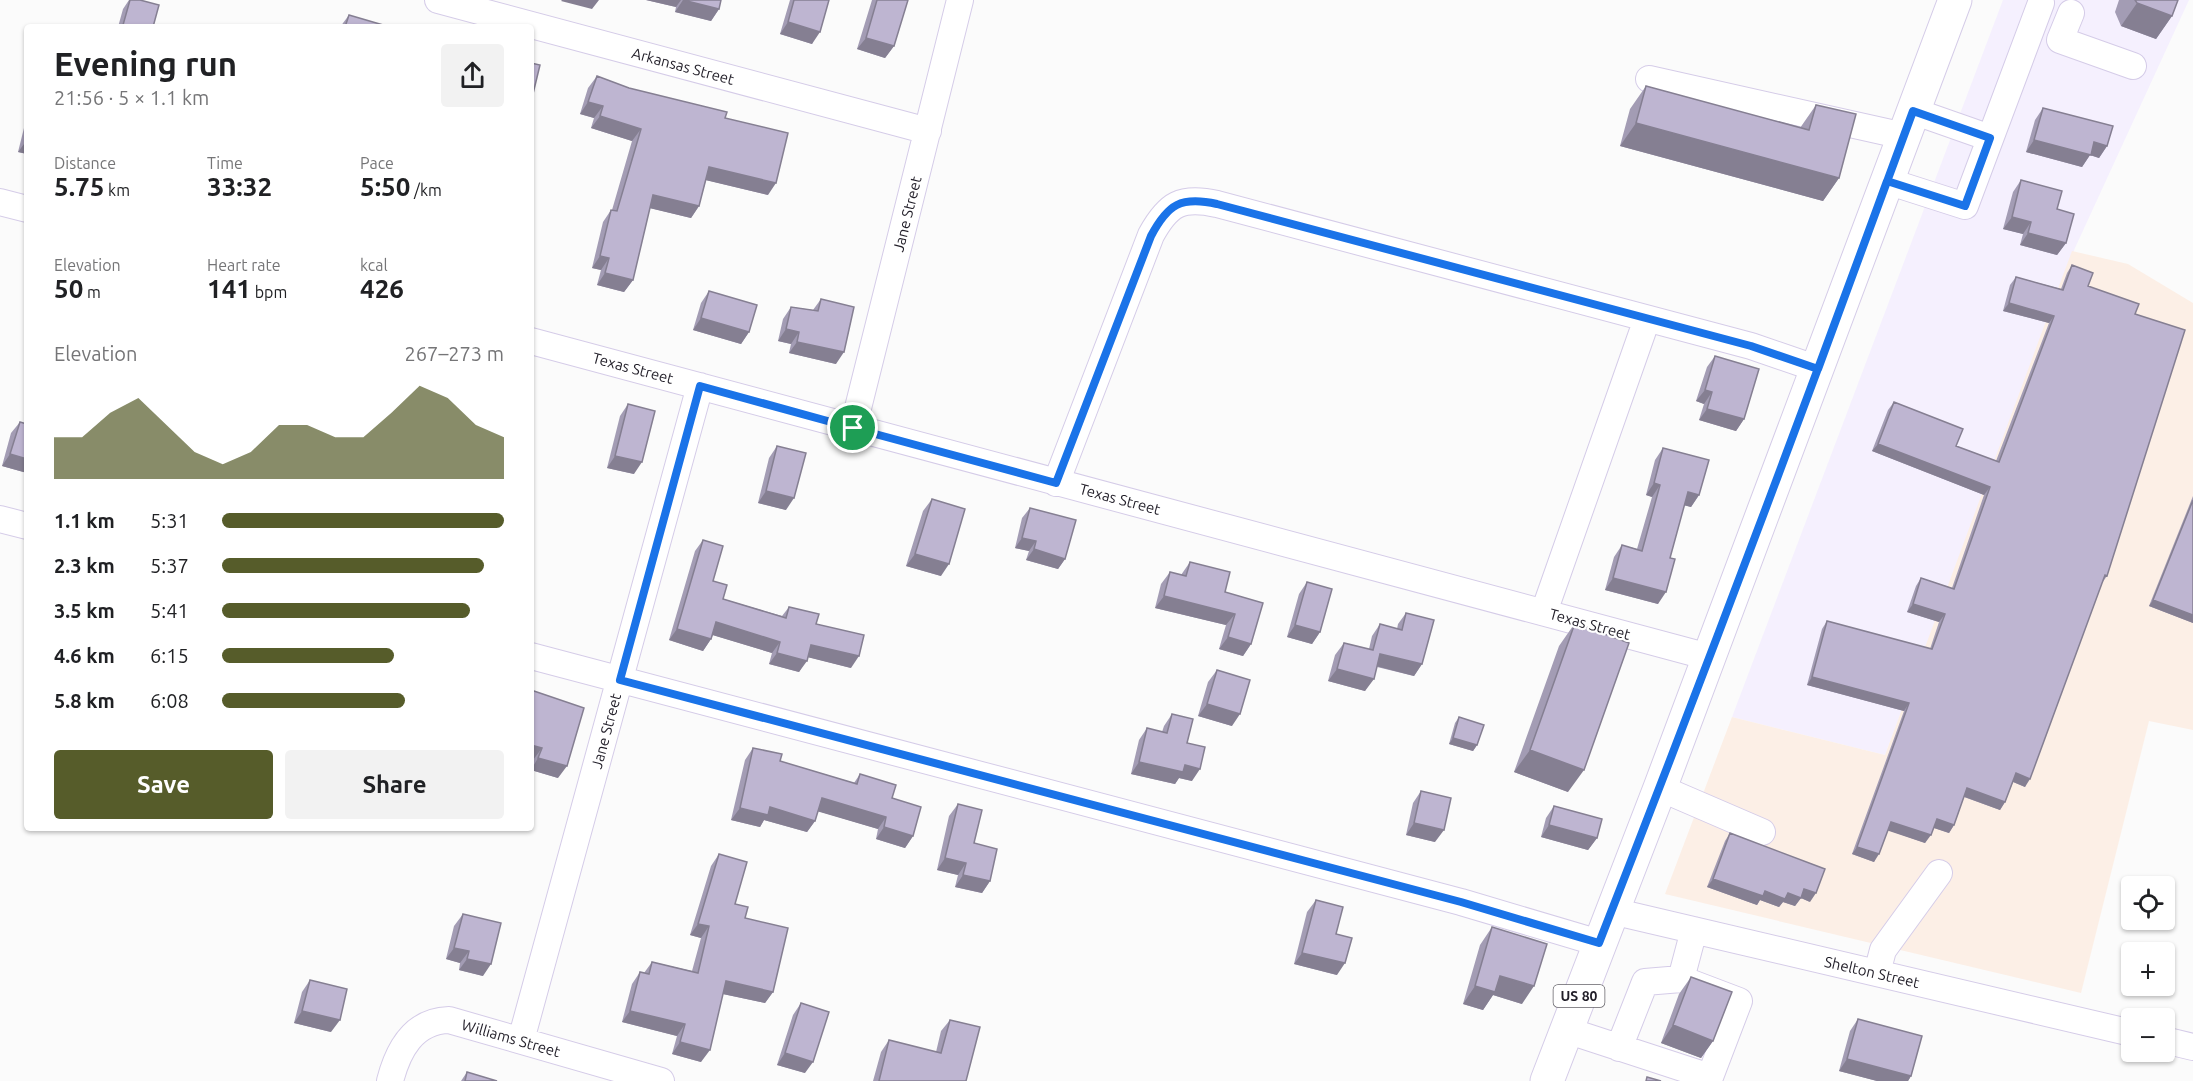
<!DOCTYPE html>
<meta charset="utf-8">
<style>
body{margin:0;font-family:Ubuntu,sans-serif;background:#f2f2f2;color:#202124;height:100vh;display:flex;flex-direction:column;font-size:22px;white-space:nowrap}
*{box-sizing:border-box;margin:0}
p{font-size:20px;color:#757577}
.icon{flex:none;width:33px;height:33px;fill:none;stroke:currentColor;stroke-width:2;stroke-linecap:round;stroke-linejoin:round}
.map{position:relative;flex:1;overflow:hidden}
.panel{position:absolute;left:24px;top:24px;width:510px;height:807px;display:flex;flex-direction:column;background:#fff;border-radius:6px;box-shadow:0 2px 4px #0004}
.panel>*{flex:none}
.buttons{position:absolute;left:2121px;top:876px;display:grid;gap:12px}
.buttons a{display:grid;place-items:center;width:54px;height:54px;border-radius:6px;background:#fff;box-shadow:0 2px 4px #0004;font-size:30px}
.pin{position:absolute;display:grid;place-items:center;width:51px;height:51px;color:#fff;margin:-26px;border:3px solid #fff;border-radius:50%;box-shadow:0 2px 6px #0007}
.round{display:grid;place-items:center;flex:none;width:63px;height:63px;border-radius:6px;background:#f2f2f2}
.headline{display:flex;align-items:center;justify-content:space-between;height:102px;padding:0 30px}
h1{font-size:33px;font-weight:700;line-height:45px}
.figures{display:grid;grid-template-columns:repeat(3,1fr);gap:9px;height:102px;padding:6px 30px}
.figures div{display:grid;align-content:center}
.figures b{font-size:26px;font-weight:700}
.figures small{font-size:16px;font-weight:400}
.figures p{font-size:16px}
.chart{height:168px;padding:12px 30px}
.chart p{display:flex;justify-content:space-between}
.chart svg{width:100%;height:108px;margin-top:6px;fill:#565c2a;opacity:.7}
.action{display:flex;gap:12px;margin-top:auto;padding:12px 30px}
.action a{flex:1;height:69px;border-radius:6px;background:#565c2a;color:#fff;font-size:24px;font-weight:700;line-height:69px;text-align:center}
.action a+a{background:#f2f2f2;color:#202124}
ul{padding:0 30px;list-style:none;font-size:20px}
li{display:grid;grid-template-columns:96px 72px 1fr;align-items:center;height:45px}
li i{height:15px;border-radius:8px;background:#565c2a}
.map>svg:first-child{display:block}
.built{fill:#f5f0fe}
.industrial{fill:#fcefe6}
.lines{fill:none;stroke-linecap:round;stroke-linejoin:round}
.minor-casing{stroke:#d5cce8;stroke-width:28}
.major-casing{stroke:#d5cce8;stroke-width:35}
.minor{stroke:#fff;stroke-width:26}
.major{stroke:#fff;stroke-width:33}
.wall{fill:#a39cb4}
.shaded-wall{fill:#857f92}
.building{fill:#beb5d1;stroke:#857f92;stroke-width:1.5}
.route-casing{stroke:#fff;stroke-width:12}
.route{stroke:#1a73e8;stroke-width:8}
.labels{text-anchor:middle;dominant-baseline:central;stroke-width:4.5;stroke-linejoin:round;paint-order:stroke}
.shield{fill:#fff;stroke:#646268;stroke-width:1.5}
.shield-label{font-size:14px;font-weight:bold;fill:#211e28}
.street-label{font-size:15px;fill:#211e28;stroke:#fff}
</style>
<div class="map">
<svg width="2193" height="1081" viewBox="0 0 2193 1081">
<rect width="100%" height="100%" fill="#fbfbfb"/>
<path class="built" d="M2003,0h186l-114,248 -190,507 -153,-38z"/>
<path class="industrial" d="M2072,251l56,13 65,39v427l-44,-9 -68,272 -416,-99 67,-177 153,38z"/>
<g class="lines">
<defs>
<path id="minor" d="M438,0l490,131
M2071,13l-11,27 73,26
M1649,79l255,57
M1913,111l77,27
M1887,181l78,25 76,-203
M0,202l27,7
M531,341l1178,316
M853,428l107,-428
M1056,483l95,-248c17,-31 30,-39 66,-31l534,142 67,23
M0,519l27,7
M1544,612l103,-293
M531,656l930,246 138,41
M1660,788l102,44
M1612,911l520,122
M1877,973l6,-23 56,-77
M1566,1030l144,47 29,-76 -58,-22 13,-49
M521,1040l179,-654
M2164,1040l29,7
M1619,1048l26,-66 36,-3
M390,1081c8,-31 23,-60 59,-61l212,61"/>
<path id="major" d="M1547,1081l113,-293 295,-788"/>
</defs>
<use href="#minor" class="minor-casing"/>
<use href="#major" class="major-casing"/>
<use href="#minor" class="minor"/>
<use href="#major" class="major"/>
</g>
<path class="wall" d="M129,0h11l13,27h-35l5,-18z
M646,0h75l-2,9 -8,12 -36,-9 1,-5z
M790,0h39l-17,44 -32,-10z
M872,0h36l-14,46 -9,12 -28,-9z
M2119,0h59l-6,16 -16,23 -35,-13 -6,-14z
M349,15l41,12h-50z
M597,76l32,12 96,30 43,77 -62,-15 -7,26 -8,12 -41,-10 -17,72 -9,12 -27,-7 4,-15 -9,-2 11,-46 8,-12h1l20,-69 -41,-13 3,-10 -14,-4 8,-26z
M1646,86l154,42 16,-23 23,73 -16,23 -203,-55 10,-37z
M2043,108l64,38 -8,12 -9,-3 -8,12 -56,-15 9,-32z
M27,116v38l-9,-2z
M2021,180l36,29 9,34 -9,12 -37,-10 3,-11 -20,-5 10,-37z
M2072,265l16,21 47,28 -28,262 -5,7 -77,204 -12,-5 -8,20 -5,8 -36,-13 -10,28 -5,8 -15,-5 -9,15 -37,-13 -14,32 -22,-8 52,-143 -97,-26 15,-56 5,-8 103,28 9,-27 -32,-10 9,-26 5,-8 31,10 32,-93 -112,-44 16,-41 6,-8 62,44 40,15 53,-138 -46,-12 7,-26 6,-8 45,12 6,-16z
M709,291l40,41 -8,12 -48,-14 8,-27z
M821,299l15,65 -47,-11 2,-9 -13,-3 5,-22 8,-12 22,3z
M1715,356l29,63 -8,12 -37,-11 5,-16 -8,-3 11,-34z
M628,404l6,70 -27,-6 13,-52z
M20,422l7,51 -25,-7 9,-33z
M777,446l9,64 -28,-7 11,-45z
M1663,448l36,47 -8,12 -7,-2 -26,99 -53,-14 9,-33 8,-12 15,4 15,-52 -6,-2 9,-35z
M2193,496v127l-44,-17z
M932,499l9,77 -35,-10 17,-55z
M1030,508l35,51 -7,10 -32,-9 3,-9 -14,-3 7,-30z
M703,540l10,41 10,18 59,17 7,-9 27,17 35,44 -43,-11 -9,15 -30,-8 3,-11 -59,-18 -2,4 -8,12 -34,-11 26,-89z
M1190,562l35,30 26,52 -8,12 -24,-7 7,-24 -71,-17 6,-24 9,-12 11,3z
M1307,582l13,50 -8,12 -25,-7 12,-43z
M1406,613l16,51 -8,12 -37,-9 -12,24 -37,-10 7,-26 9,-12 25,6 3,-13 8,-12 17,5 1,-5z
M1575,623l-7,169 -54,-20 45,-126z
M1217,670l15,56 -34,-10 10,-34z
M531,690l27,88 -27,-8 2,-10 -2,-1z
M1172,714l15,29 5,38 -13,-3 -4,6 -44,-10 8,-34 8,-12 15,4 2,-6z
M1459,717l18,28 -4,6 -24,-7 6,-21z
M753,748l27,13 74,22 6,-9 32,24 21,38 -8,12 -29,-9 2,-10 -60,-18 -3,10 -8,11 -43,-12 -4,7 -29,-7 14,-60z
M1421,791l14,51 -29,-7 7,-32z
M958,804l32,77 -8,12 -27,-6 3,-12 -21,-5 12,-54z
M1554,806l43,32 -9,12 -47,-13 5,-19z
M1730,833l80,69 -9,-4 -6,8 -12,-4 -4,5 -19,-7 -3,5 -50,-18 18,-46z
M719,854l16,50 10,14 28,74 -8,11 -42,-9 -22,68 -29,-8 5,-18 -55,-14 10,-38 8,-12 4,1 8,-11 40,9 9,-33 -11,-3 21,-69z
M1316,900l20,34 1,41 -43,-11 13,-52z
M463,914l20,62 -24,-6 1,-7 -14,-4 8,-33z
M1492,927l30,77 -29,-9 -10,15 -20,-6 17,-59z
M1691,977l22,64 -12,17 -40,-15 18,-49z
M310,980l21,52 -37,-9 8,-31z
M801,1003l4,70 -28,-8 16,-50z
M1858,1019l53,57 -3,5h-31l-38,-10 11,-40z
M950,1020l16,61h-93l8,-29 8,-12 47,12 5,-21z
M467,1072l30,9h-36z"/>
<path class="shaded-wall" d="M562,0h37l-7,9 -31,-8z
M646,0h35l-5,7z
M683,0l36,9 -8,12 -36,-9z
M2137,3l35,13 -16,23 -35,-13z
M788,22l32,10 -8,12 -32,-10z
M866,38l28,8 -9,12 -28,-9z
M588,102l15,4 -9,12 -14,-4z
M600,116l41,13 -9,12 -41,-13z
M1636,123l203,55 -16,23 -203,-55z
M27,140v14l-9,-2z
M2034,140l60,2 13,4 -8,12 -9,-3 -8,12 -56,-15z
M709,167l67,16 -8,12 -67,-16z
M653,195l46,11 -8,12 -46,-11z
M2012,217l19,5 -8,12 -20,-5z
M2028,233l38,10 -9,12 -37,-10z
M600,256l9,2 -8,12 -9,-2z
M605,273l28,7 -9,12 -27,-7z
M2009,303l45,13 -5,7 -46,-12z
M701,318l48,14 -8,12 -48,-14z
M786,329l13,3 -8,12 -13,-3z
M797,342l47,10 -8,12 -47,-11z
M1705,390l7,2 -8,12 -8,-3z
M1707,409l37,10 -8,12 -37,-11z
M1878,444l112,43 -6,8 -112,-44z
M10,454l17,5v14l-25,-7z
M615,456l27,6 -8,12 -27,-6z
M1654,483l6,2 -8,12 -6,-2z
M766,491l28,7 -8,12 -28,-7z
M1688,492l11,3 -8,12 -12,-3z
M1022,538l14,3 -7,10 -14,-3z
M1034,549l31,10 -7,10 -32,-9z
M915,554l34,10 -8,12 -35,-10z
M1613,578l53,14 -8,12 -53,-14z
M1164,596l71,18 -9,11 -71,-17z
M2153,600l40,15v8l-44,-17z
M1913,604l32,10 -6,8 -32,-10z
M716,622l64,20 -8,11 -63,-19z
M1295,625l25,7 -8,12 -25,-7z
M677,629l34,10 -8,12 -34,-11z
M1228,637l23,7 -8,12 -24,-7z
M811,645l48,11 -8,12 -48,-12z
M777,653l30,8 -8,11 -30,-8z
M1380,654l42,10 -8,12 -42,-11z
M1337,669l37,10 -9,12 -37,-10z
M1812,677l97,26 -5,8 -97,-26z
M1207,704l33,10 -8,12 -34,-10z
M1453,738l24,7 -4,6 -24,-7z
M531,745l11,3 -9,12 -2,-1z
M1530,750l54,20 -16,22 -54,-20z
M538,758l29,8 -9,12 -27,-8z
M1139,762l46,3 15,4 -8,12 -13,-3 -4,6 -44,-10z
M2016,773l14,6 -5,8 -14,-6z
M1967,788l38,14 -5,8 -38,-14z
M822,798l64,19 -8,12 -65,-19z
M770,807l45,14 -8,11 -43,-12 -4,7 -29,-7 9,-12z
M1937,819l17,6 -5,8 -18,-6z
M1891,822l40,13 -6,8 -39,-13z
M1414,823l30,7 -9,12 -29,-7z
M1549,825l48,13 -9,12 -47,-13z
M884,827l29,9 -8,12 -29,-9z
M1857,847l22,7 -5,8 -22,-8z
M945,858l21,5 -8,12 -21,-5z
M963,875l27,6 -8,12 -27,-6z
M1713,879l52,12 23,2 16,-4 12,4 -6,9 -9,-4 -6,8 -12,-4 -4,5 -19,-7 -3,5 -50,-18z
M698,924l11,2 -8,12 -11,-3z
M454,948l15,3 -9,12 -14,-4z
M1302,953l43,10 -8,12 -43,-11z
M467,959l24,5 -8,12 -24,-6z
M1500,976l34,10 -12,18 -29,-9 -10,15 -20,-6 12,-18z
M726,981l47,11 -8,11 -47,-10z
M302,1011l38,9 -9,12 -37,-9z
M630,1011l55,13 -8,12 -55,-14z
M1673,1025l40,16 -12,17 -40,-15z
M680,1042l30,8 -9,12 -29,-8z
M785,1053l28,9 -8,11 -28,-8z
M1847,1059l64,17 -3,5h-31l-38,-10z"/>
<path class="building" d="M130,0h10l19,5 -6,22h-22l-8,-2z
M683,0h38l-2,9z
M794,0h35l-9,32 -32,-10z
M877,0h31l-14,46 -28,-8z
M2135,0h43l-6,16 -35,-13z
M349,15l41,12h-45z
M531,63l9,2 -9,37z
M597,76l32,12 98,24 -2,6 63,15 -12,50 -67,-16 -10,39 -46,-11 -20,85 -28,-7 4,-15 -9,-2 11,-46 6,1 24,-82 -41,-13 3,-10 -15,-4z
M1646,86l163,44 7,-25 40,9 -17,64 -203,-55z
M2043,108l70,18 -6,20 -13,-4 -3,13 -57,-15z
M2021,180l41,11 -5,18 17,5 -8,29 -38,-10 3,-11 -19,-5z
M2072,265l21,8 -5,13 51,18 -4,10 50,16 -78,246 -2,-1 -75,204 -14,-6 -11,29 -38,-14 -13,37 -17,-6 -6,16 -40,-13 -12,32 -22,-7 52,-144 -97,-26 15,-56 105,28 13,-35 -32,-10 8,-26 33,11 36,-102 -112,-43 16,-42 69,27 -7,17 43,16 55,-146 -45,-13 7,-26 47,13z
M709,291l48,14 -8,27 -48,-14z
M821,299l33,8 -10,45 -47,-10 2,-10 -13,-3 5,-22 27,4z
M1715,356l44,13 -15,50 -37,-10 5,-17 -7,-2z
M628,404l27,7 -13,51 -27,-6z
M20,422l7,2v35l-17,-5z
M777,446l29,7 -12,45 -28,-7z
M1663,448l46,12 -10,35 -11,-3 -18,66 5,1 -9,33 -53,-14 9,-33 20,6 18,-66 -6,-2z
M932,499l33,10 -16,55 -34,-10z
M2193,500v115l-40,-15z
M1030,508l46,12 -11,39 -31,-10 2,-8 -14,-3z
M703,540l20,6 -10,35 14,4 -4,14 63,19 3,-11 30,7 -3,10 48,11 -5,21 -48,-11 -4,16 -30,-8 3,-11 -64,-20 -5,17 -34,-10z
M1190,562l40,10 -5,20 38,11 -12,41 -23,-7 7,-23 -71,-18 6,-24 16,4z
M1307,582l25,7 -12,43 -25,-7z
M1406,613l28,7 -12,44 -42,-10 -6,25 -37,-10 7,-26 29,7 7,-26 22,6z
M1575,623l54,20 -45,127 -54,-20z
M1217,670l33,10 -10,34 -33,-10z
M531,690l53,18 -17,58 -29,-8 4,-10 -11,-3z
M1172,714l21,5 -6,24 18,4 -5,22 -15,-4 -2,7 -44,-10 8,-34 20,5z
M1459,717l25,8 -7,20 -24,-7z
M753,748l29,6 -2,7 77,23 3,-10 36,11 -4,13 29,9 -8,29 -29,-9 2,-10 -64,-19 -7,23 -45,-14 -2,8 -28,-7z
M1421,791l30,7 -7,32 -30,-7z
M958,804l24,6 -8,33 23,6 -7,32 -27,-6 3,-12 -21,-5z
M1554,806l48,13 -5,19 -48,-13z
M1730,833l95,36 -9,24 -12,-4 -3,9 -13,-5 -3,6 -20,-8 -2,5 -50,-17z
M719,854l28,8 -12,42 13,3 -3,11 43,10 -15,64 -47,-11 -16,69 -30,-8 5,-18 -55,-13 10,-39 9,2 3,-12 46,11 11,-47 -11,-2z
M1316,900l27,7 -7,27 16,4 -7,25 -43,-10z
M463,914l38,9 -10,41 -24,-5 2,-8 -15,-3z
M1492,927l55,17 -13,42 -34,-10 -5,16 -20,-6z
M1691,977l41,15 -19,49 -40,-16z
M310,980l37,9 -7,31 -38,-9z
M801,1003l28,9 -16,50 -28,-9z
M1858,1019l64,17 -11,40 -64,-17z
M950,1020l30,7 -14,54h-87l10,-41 52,13z
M467,1072l30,9h-32z
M1647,1077l14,4h-15z"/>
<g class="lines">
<defs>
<path id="route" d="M853,428l-153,-42 -80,294 841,222 138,41c99,-253 195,-507 288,-762l78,25 25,-68 -77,-27c-31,86 -63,172 -95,258l-67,-23 -534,-142c-36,-8 -49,0 -66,32l-95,247 -203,-55"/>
</defs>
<use href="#route" class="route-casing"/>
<use href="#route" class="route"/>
</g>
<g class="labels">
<rect class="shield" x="1553.5" y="985" width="51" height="22" rx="4.5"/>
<g class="shield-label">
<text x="1579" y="996">US 80</text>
</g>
<g class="street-label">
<text transform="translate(683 66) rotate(15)">Arkansas Street</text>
<text transform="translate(907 214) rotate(-76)">Jane Street</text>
<text transform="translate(633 368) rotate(15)">Texas Street</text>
<text transform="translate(1120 499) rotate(15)">Texas Street</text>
<text transform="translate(1590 624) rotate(15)">Texas Street</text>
<text transform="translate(606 731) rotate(-75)">Jane Street</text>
<text transform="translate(1872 972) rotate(13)">Shelton Street</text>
<text transform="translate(511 1038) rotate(16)">Williams Street</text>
</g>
</g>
</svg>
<div class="buttons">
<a><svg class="icon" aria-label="locate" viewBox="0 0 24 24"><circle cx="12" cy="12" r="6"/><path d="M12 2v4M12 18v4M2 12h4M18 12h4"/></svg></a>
<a>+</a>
<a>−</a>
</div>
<div class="pin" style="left:853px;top:428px;background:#1e9e55"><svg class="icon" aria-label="arrive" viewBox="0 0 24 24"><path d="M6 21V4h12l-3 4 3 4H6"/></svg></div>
<section class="panel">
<div class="headline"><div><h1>Evening run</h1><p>21:56 · 5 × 1.1 km</p></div><a class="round"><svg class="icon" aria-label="share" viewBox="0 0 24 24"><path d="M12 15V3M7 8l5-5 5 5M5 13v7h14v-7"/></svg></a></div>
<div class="figures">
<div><p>Distance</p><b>5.75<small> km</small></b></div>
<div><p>Time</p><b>33:32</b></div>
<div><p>Pace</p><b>5:50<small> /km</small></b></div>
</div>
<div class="figures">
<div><p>Elevation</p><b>50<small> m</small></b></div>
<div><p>Heart rate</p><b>141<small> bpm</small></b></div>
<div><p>kcal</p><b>426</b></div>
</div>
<div class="chart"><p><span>Elevation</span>267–273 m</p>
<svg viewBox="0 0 160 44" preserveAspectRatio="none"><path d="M0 44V27L10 27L20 17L30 11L40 22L50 33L60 38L70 33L80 22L90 22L100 27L110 27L120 17L130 6L140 11L150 22L160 27V44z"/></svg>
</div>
<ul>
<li><b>1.1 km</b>5:31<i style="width:100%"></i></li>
<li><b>2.3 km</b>5:37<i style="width:93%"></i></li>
<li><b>3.5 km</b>5:41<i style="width:88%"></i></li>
<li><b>4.6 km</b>6:15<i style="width:61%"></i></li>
<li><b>5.8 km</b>6:08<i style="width:65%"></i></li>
</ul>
<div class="action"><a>Save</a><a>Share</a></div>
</section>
</div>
